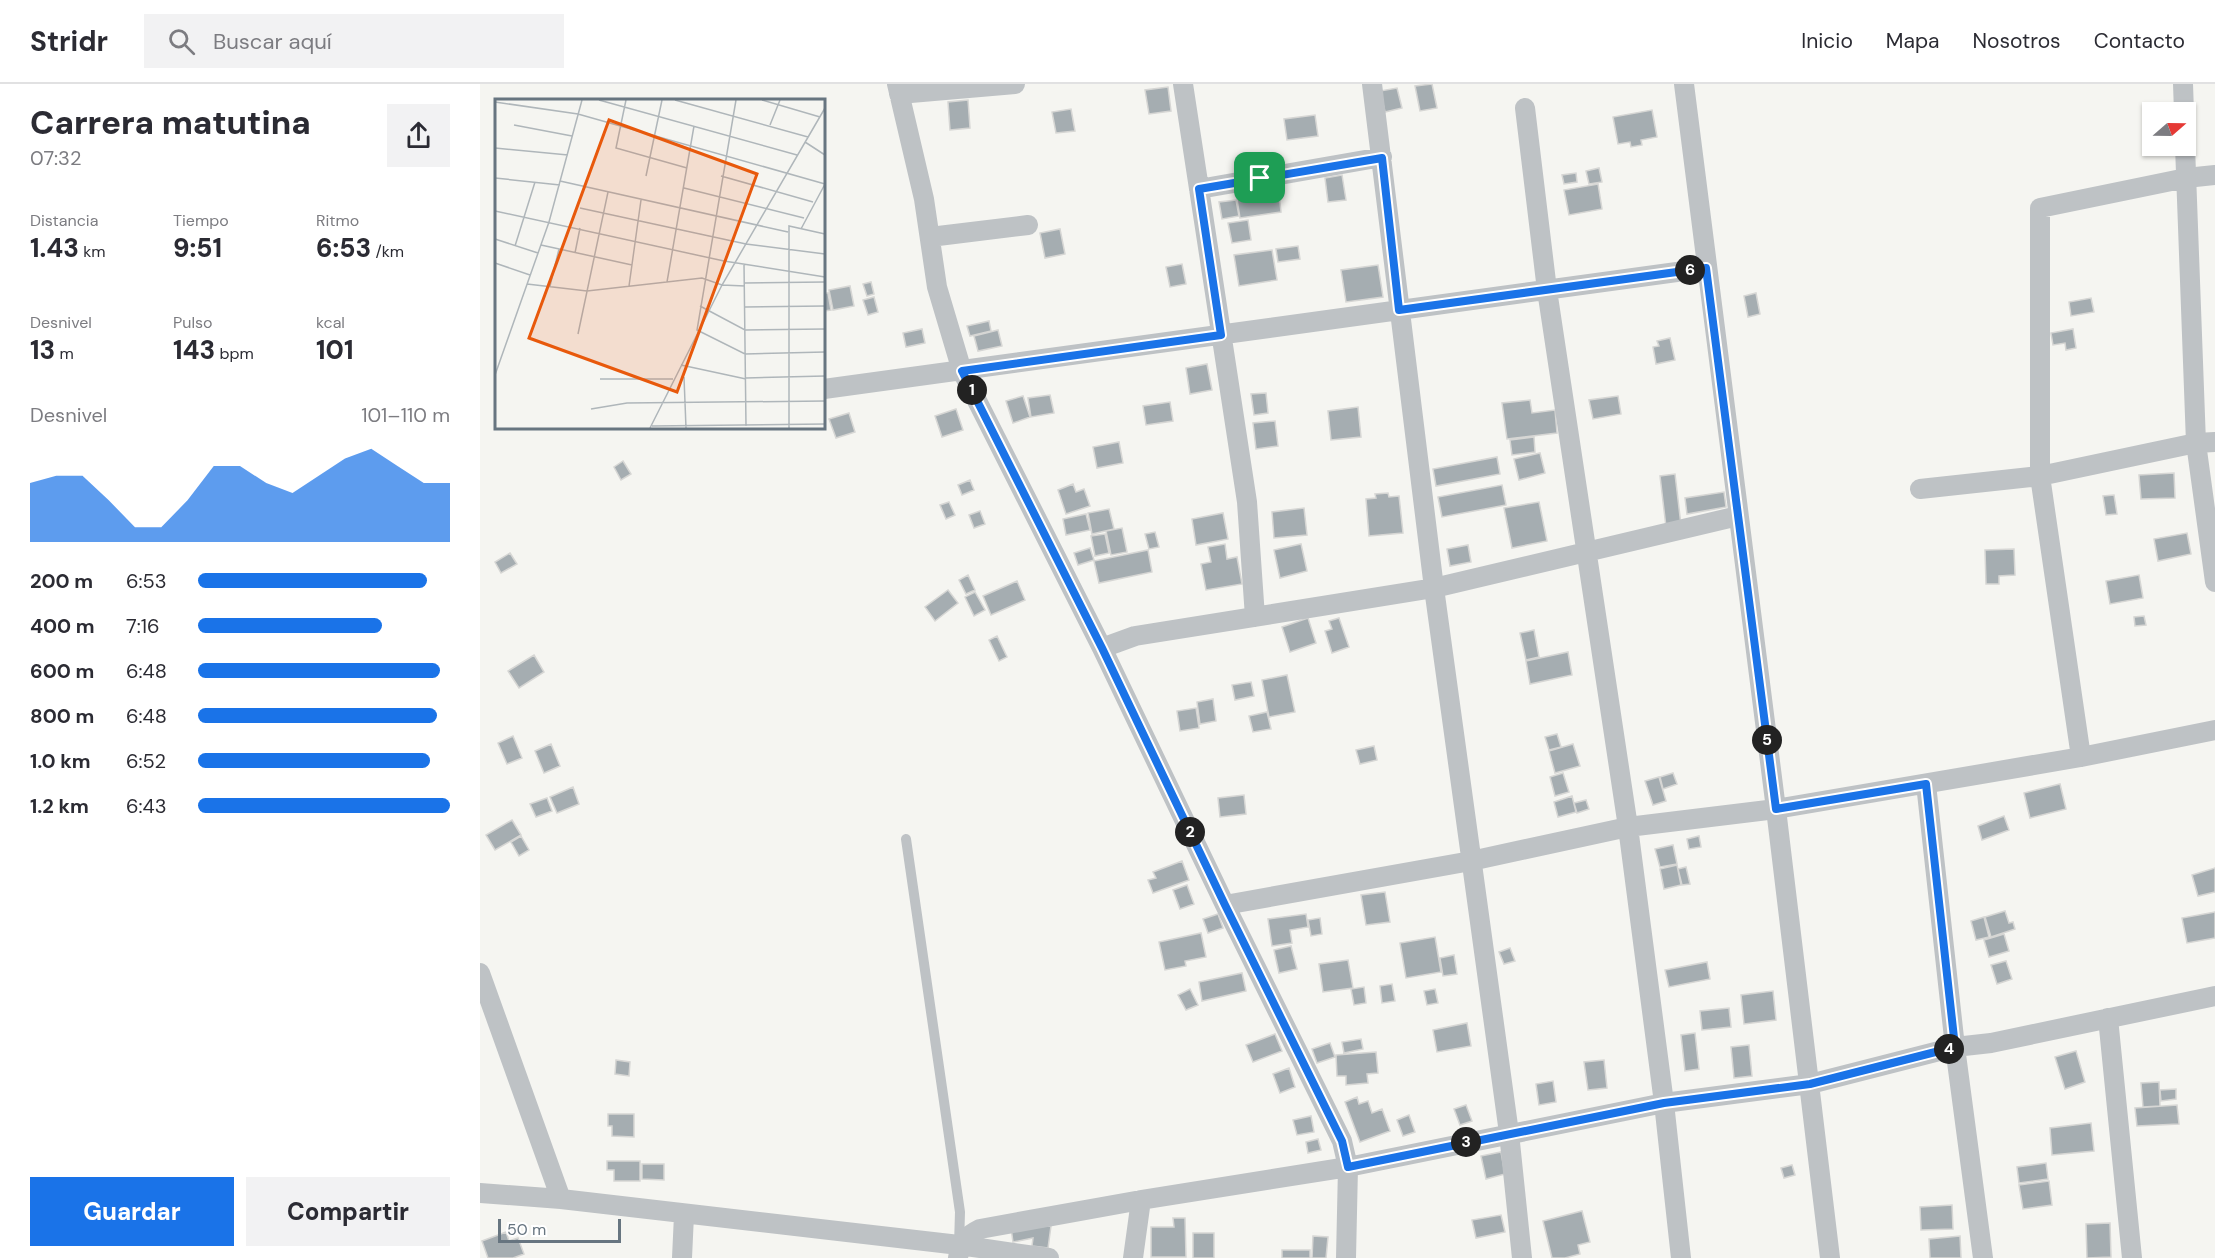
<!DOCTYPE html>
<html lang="es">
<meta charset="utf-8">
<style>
body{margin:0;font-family:"DM Sans",sans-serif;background:#f2f2f3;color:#2b2b33;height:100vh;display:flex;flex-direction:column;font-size:22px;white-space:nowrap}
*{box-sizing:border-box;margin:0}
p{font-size:20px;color:#7c7c81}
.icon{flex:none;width:33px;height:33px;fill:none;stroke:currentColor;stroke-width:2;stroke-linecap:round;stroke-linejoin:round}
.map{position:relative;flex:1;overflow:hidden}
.side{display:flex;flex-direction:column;background:#fff;width:480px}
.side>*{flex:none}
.needle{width:39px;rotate:70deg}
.fabs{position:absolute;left:1662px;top:18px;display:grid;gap:12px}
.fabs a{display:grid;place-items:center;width:54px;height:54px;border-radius:0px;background:#fff;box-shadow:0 2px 4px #0004;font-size:30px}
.scale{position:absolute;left:18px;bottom:15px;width:123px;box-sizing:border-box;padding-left:6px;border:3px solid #677580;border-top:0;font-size:16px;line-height:21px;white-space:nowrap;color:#677580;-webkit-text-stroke:4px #fff;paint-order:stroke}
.pin{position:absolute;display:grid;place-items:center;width:51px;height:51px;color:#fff;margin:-26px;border-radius:12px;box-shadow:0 3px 9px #0006}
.km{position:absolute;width:30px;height:30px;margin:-15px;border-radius:50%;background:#222;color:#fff;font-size:16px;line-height:30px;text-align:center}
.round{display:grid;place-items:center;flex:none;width:63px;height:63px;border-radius:0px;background:#f2f2f3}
.summary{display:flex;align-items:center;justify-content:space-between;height:102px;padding:0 30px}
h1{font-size:33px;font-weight:800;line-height:45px}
.figures{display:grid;grid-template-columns:repeat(3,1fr);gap:9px;height:102px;padding:6px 30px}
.figures div{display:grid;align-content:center}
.figures b{font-size:26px;font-weight:800}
.figures small{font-size:16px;font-weight:400}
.figures p{font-size:16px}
.chart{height:168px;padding:12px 30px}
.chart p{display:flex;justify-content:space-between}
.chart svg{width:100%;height:108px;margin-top:6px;fill:#1a73e8;opacity:.7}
.button{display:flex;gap:12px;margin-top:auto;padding:12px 30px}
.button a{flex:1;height:69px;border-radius:0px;background:#1a73e8;color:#fff;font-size:24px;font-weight:800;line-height:69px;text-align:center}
.button a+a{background:#f2f2f3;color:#2b2b33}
ul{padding:0 30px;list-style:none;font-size:20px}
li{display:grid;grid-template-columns:96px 72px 1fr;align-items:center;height:45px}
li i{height:15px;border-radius:8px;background:#1a73e8}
header{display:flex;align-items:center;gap:36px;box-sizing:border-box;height:84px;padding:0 30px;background:#fff;border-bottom:2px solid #e1e1e2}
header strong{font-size:28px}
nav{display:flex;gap:33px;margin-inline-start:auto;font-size:21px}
.search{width:420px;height:54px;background:#f2f2f3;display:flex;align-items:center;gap:15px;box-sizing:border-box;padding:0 21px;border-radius:0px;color:#7c7c81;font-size:22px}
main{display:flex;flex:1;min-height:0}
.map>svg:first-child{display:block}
.building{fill:#a5adb1;stroke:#d6d6d4;stroke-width:1.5}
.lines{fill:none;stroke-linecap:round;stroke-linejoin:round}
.lane{stroke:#bec2c5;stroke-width:10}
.street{stroke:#bec2c5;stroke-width:20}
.route-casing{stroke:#fff;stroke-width:12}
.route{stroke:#1a73e8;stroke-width:8}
.inset-road{fill:none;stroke:#afb6ba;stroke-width:1.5}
.view{fill:#e8590c;fill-opacity:0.15;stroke:#e8590c;stroke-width:3}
.inset-edge{fill:none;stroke:#677580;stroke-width:3}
</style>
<header>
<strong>Stridr</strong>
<div class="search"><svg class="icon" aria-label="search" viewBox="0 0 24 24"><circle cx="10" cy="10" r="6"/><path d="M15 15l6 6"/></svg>Buscar aquí</div>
<nav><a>Inicio</a><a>Mapa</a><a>Nosotros</a><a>Contacto</a></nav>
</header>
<main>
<section class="side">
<div class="summary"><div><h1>Carrera matutina</h1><p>07:32</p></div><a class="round"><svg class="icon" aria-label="share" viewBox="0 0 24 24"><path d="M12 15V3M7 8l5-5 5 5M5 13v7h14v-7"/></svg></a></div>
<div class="figures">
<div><p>Distancia</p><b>1.43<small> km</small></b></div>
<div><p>Tiempo</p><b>9:51</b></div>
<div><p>Ritmo</p><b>6:53<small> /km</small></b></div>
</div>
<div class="figures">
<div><p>Desnivel</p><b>13<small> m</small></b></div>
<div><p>Pulso</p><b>143<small> bpm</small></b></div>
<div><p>kcal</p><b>101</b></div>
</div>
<div class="chart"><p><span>Desnivel</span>101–110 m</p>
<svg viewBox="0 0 160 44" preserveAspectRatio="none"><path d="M0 44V20L10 17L20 17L30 27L40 38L50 38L60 27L70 13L80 13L90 20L100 24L110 17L120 10L130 6L140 13L150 20L160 20V44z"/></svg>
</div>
<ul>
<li><b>200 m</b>6:53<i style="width:91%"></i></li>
<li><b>400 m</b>7:16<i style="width:73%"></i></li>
<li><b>600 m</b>6:48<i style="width:96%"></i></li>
<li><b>800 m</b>6:48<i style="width:95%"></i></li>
<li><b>1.0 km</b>6:52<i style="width:92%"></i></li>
<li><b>1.2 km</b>6:43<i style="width:100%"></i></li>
</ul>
<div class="button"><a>Guardar</a><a>Compartir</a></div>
</section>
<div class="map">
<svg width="1735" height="1174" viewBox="0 0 1735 1174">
<rect width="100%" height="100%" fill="#f5f5f1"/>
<path class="building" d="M952,0l5,24 -17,3 -5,-25z
M688,3l3,24 -22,3 -4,-24z
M917,4l5,20 -17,4 -5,-21z
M488,16l2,28 -20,2 -2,-28z
M591,25l4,22 -19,2 -4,-21z
M1172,26l5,27 -16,3 1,5 -11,2 -1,-5 -12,2 -5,-27z
M835,31l3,21 -31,4 -3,-21z
M1119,84l3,14 -13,2 -3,-13z
M1096,89l1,9 -13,2 -2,-9z
M862,91l4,25 -18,2 -3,-24z
M1118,100l4,25 -33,6 -5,-25z
M799,109l2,19 -41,6 -3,-19z
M756,116l3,16 -17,3 -3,-17z
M768,136l3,20 -19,3 -4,-20z
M580,145l5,25 -20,4 -5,-25z
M818,162l2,13 -22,3 -2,-13z
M792,166l5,30 -38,6 -5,-31z
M702,180l4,20 -16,3 -4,-20z
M898,181l5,32 -37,5 -5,-32z
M391,198l3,12 -7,2 -4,-12z
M370,202l4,20 -21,4 -4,-20z
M344,209h4l3,17 -7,1z
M1276,209l4,21 -12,3 -4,-21z
M394,213l4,15 -10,3 -5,-15z
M1611,214l3,14 -23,4 -2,-14z
M509,237l2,10 -21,5 -3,-10z
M442,245l3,14 -19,4 -3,-14z
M1593,245l3,19 -10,2 -1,-7 -12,2 -2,-12z
M518,246l4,16 -24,5 -4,-15z
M1190,254l5,22 -19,4 -3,-17 6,-1 -2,-5z
M727,280l5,26 -22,4 -4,-26z
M786,309l2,20 -14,2 -3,-21z
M570,311l4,18 -23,4 -3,-19z
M543,312l7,21 -17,6 -7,-22z
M1138,312l3,18 -28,5 -4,-19z
M1050,316l2,13 23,-3 2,23 -50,6 -5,-36z
M690,318l3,19 -27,4 -3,-19z
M878,323l3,30 -30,3 -3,-29z
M476,325l7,21 -21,7 -7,-21z
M369,329l6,19 -19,6 -7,-19z
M795,337l3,25 -22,3 -3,-26z
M1054,353l1,15 -23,3 -2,-15z
M639,358l4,21 -26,5 -4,-21z
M1060,369l5,20 -26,7 -5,-21z
M1017,373l3,17 -64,12 -3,-17z
M143,377l8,13 -10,6 -7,-13z
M1694,389l1,25 -34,1 -2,-24z
M1195,390l6,51 -15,2 -6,-51z
M490,396l4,10 -12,5 -4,-10z
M593,400l3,8 8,-3 6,17 -24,8 -8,-24z
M1022,401l4,20 -64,12 -4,-20z
M1244,408l2,15 -39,7 -2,-16z
M908,409l1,4 10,-1 4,37 -34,3 -3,-37 10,-1 -1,-4z
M1634,411l3,19 -11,1 -3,-19z
M469,418l6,13 -9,4 -6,-14z
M1059,418l8,39 -35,7 -8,-40z
M824,424l3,27 -33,3 -2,-26z
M629,425l5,20 -22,5 -4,-21z
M500,427l5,13 -11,4 -5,-13z
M743,429l5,26 -32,6 -4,-26z
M606,430l4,16 -24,5 -3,-16z
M642,444l5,24 -16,3 -5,-24z
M675,448l4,15 -10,2 -4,-15z
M1707,449l4,21 -33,7 -4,-22z
M625,450l4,19 -14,3 -4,-20z
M745,460l2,15 10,-2 5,27 -36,6 -5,-26 10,-2 -3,-15z
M821,460l6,27 -27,7 -6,-28z
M988,461l3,17 -21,4 -3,-17z
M610,464l4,12 -16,5 -4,-12z
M1534,465l1,26 -16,1v8h-13l-1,-34z
M668,466l4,22 -53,11 -5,-22z
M30,469l7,11 -16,9 -6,-11z
M488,491l7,15 -9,4 -7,-14z
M1659,491l4,23 -33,6 -4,-23z
M537,497l8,19 -34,15 -8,-19z
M468,506l10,13 -23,18 -10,-14z
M495,508l10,18 -11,6 -9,-19z
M1664,532l2,9 -11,1 -1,-9z
M828,534l8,25 -26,9 -8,-25z
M859,534l10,29 -17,6 -7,-22 7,-2 -3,-8z
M1054,546l5,27 -13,3 -6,-27z
M517,552l10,21 -8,4 -10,-21z
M1088,568l4,23 -42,9 -4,-23z
M54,571l10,17 -25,16 -11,-17z
M807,591l8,37 -26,5 -7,-37z
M771,598l3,14 -19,4 -3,-15z
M733,615l3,22 -16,3 -3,-22z
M716,624l3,20 -19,3 -3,-20z
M787,628l4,17 -18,3 -4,-16z
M1077,650l4,13 -12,3 -4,-13z
M33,652l9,22 -15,6 -9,-21z
M71,660l9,22 -16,7 -9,-22z
M1093,660l7,22 -25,7 -6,-22z
M894,662l3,14 -17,4 -4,-14z
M1083,689l6,19 -14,4 -5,-19z
M1193,689l4,11 -14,5 -3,-12z
M1179,693l7,24 -13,4 -8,-24z
M1580,700l6,25 -36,9 -6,-25z
M93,703l6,17 -22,9 -7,-16z
M764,711l2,19 -26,3 -2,-19z
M1092,712l4,16 -18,5 -4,-15z
M67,714l5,13 -16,6 -6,-13z
M1106,716l3,9 -12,4 -3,-10z
M1524,732l5,14 -27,10 -4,-14z
M32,736l9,15 -26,15 -9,-15z
M41,752l8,14 -10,6 -8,-14z
M1219,752l2,11 -12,2 -2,-10z
M1193,761l4,19 -17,3 -5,-18z
M702,777l7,19 -36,13 -5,-13 8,-2 -3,-6z
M1197,781l4,20 -17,4 -4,-20z
M1206,783l4,17 -8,1 -4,-16z
M1735,784v24l-17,4 -6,-21z
M707,801l7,19 -14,5 -7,-19z
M905,808l5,30 -24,3 -5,-30z
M1525,827l4,12 4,-1 2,7 -24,8 -6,-20z
M1735,828v26l-28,5 -5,-25z
M738,830l5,14 -15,5 -5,-14z
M826,830l2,13 -18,3 2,13 -20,3 -4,-27z
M1504,833l5,20 -13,3 -5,-19z
M840,834l2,16 -11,2 -3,-16z
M721,849l5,24 -21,4 1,5 -21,4 -6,-28z
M1524,850l5,17 -20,6 -5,-17z
M955,853l6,35 -35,6 -6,-35z
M811,862l6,23 -18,4 -5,-23z
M1030,864l5,13 -11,3 -5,-12z
M974,871l3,19 -14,2 -3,-18z
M868,876l5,28 -30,4 -4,-28z
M1526,877l6,18 -15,5 -6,-19z
M1227,878l3,17 -41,8 -4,-17z
M762,889l4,18 -44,10 -3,-19z
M912,900l3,17 -13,2 -2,-17z
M884,903l2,16 -12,2 -3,-16z
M710,905l8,16 -12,5 -8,-15z
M955,905l3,14 -11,2 -3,-14z
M1293,907l3,29 -32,4 -3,-29z
M1249,924l2,19 -29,3 -2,-19z
M987,939l4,23 -34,6 -4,-22z
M1215,949l4,36 -14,2 -4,-36z
M795,950l7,17 -29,11 -7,-17z
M881,955l2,10 -19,4 -2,-11z
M850,959l5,14 -18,6 -5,-14z
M1269,961l3,31 -18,2 -3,-31z
M1596,967l9,31 -20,7 -10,-32z
M896,968l2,21 -11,1 1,9 -22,2v-9h-9l-1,-21z
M136,976l14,2 -1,14 -14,-2z
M1124,976l3,28 -19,2 -4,-28z
M809,984l6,19 -15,6 -7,-19z
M1073,997l3,21 -17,3 -3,-21z
M1679,998l1,24 -17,1 -2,-24z
M1696,1005v10l-15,2 -1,-11z
M877,1013l2,7 9,-3 4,12 10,-4 8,22 -30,11 -15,-40z
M986,1021l6,16 -12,4 -6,-16z
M1697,1021l2,19 -42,2 -2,-18z
M128,1030h26v23l-22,-1v-10h-4z
M929,1031l6,17 -12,4 -6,-16z
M831,1032l3,16 -17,3 -4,-15z
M1611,1039l3,28 -42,4 -2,-27z
M838,1055l3,11 -13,3 -2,-11z
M1021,1068l4,22 -19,5 -5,-23z
M127,1077h33v20h-26v-11h-7z
M1566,1079l2,16 -29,4 -2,-16z
M162,1080h22v16l-22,-1z
M1312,1081l3,10 -11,3 -3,-10z
M1569,1097l3,24 -29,4 -4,-24z
M1472,1121l1,24 -32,1 -1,-23z
M1102,1127l8,31 -12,3 2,9 -15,4h-13l-9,-37z
M1021,1131l4,17 -29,6 -4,-18z
M693,1134h12l1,39h-35v-30h23z
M1630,1139l1,34 -24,1 -1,-34z
M571,1142l-3,22 -16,-2 1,-8 -20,4 -2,-14z
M26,1148l3,9 9,-3 6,16 -11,4h-25l-6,-17z
M713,1149h21v25h-21z
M833,1152l15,1 -2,21h-14z
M1480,1152l1,22h-31l-1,-19z
M802,1166h28v8h-28z"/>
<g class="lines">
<path class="lane" d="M426,755l54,373 -1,33"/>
<path class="street" d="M417,0l27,115 13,88 25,84 140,277 123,257 117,236 6,26 -2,91
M703,0l64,418 8,115
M892,0l62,504 75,545 13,125
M1204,0l92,725 54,449
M1703,0l1,28
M419,10l116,-10
M1045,24l22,182 81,537 36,276 17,155
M1705,62l11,297 19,139
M719,105l183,-32
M450,153l98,-12
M344,305l882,-121
M1440,405l120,-13 156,-33 19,-1
M622,564l33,-12 299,-48 304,-72
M1601,673l-41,-281v-268l146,-30 29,-3
M1446,700l29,263 28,211
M745,821l246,-44 157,-34 148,-18 305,-52 134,-27
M0,889l81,226
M1628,934l24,240
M0,1109l81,6 398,46 90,13
M202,1174l2,-43
M478,1174c2,-16 8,-22 22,-29l161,-29 207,-33 316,-64 146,-19 145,-37 36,-4 224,-47
M653,1174l8,-58"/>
</g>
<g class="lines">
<defs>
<path id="route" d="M902,74l17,152 307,-42 70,541 150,-25 29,263 -145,37 -146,19 -316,64 -6,-26 -117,-236 -123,-257 -140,-277 259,-36 -22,-146z"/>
</defs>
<use href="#route" class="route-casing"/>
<use href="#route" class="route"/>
</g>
<g transform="translate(15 15)">
<rect width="330" height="330" fill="#f5f5f1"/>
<path class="inset-road" d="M104,1l198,55M131,1l-10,48 71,20M180,1l133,37M241,1l-39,230 48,24 80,-2M267,1l58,17M0,3l83,12 247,70M19,26l58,11M275,26l10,-25M310,43l20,13M0,49l73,7M151,77l16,-76M226,77l92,26M0,79l65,7M65,82l228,51M189,89l120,30M85,109l166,36 79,10M0,112l229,50 101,16M306,130l24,-45M0,140l43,14M46,146l91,20M20,147l20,-64M80,154l5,-25M0,164l35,12M249,165l2,162M172,183l27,-156M250,184l80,-1M32,185l60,7 115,-13 20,7 23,1M55,187l9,-37M134,187l12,-86M205,207l45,24 80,-1M250,208l80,-1M83,235l30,-142M186,266l65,14M0,276l54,-153 33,-122M189,278l2,51M251,279l79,-2M105,280h73M96,310l36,-6 198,-2M157,327l173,-2M155,329l72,-143 103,-177M294,329v-202l36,8"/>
<path class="view" d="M114,21l148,54 -80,218 -148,-54z"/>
<rect width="330" height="330" class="inset-edge"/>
</g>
</svg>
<div class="fabs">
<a><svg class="needle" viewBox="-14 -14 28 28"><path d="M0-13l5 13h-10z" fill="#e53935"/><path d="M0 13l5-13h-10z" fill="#7c7c81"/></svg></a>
</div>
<div class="scale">50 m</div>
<div class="pin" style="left:780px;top:94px;background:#1e9e55"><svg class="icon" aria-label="arrive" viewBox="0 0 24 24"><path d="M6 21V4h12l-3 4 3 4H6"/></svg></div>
<b class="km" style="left:492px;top:306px">1</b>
<b class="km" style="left:710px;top:748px">2</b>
<b class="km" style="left:986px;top:1058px">3</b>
<b class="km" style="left:1469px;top:965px">4</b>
<b class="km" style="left:1287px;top:656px">5</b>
<b class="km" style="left:1210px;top:186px">6</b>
</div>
</main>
